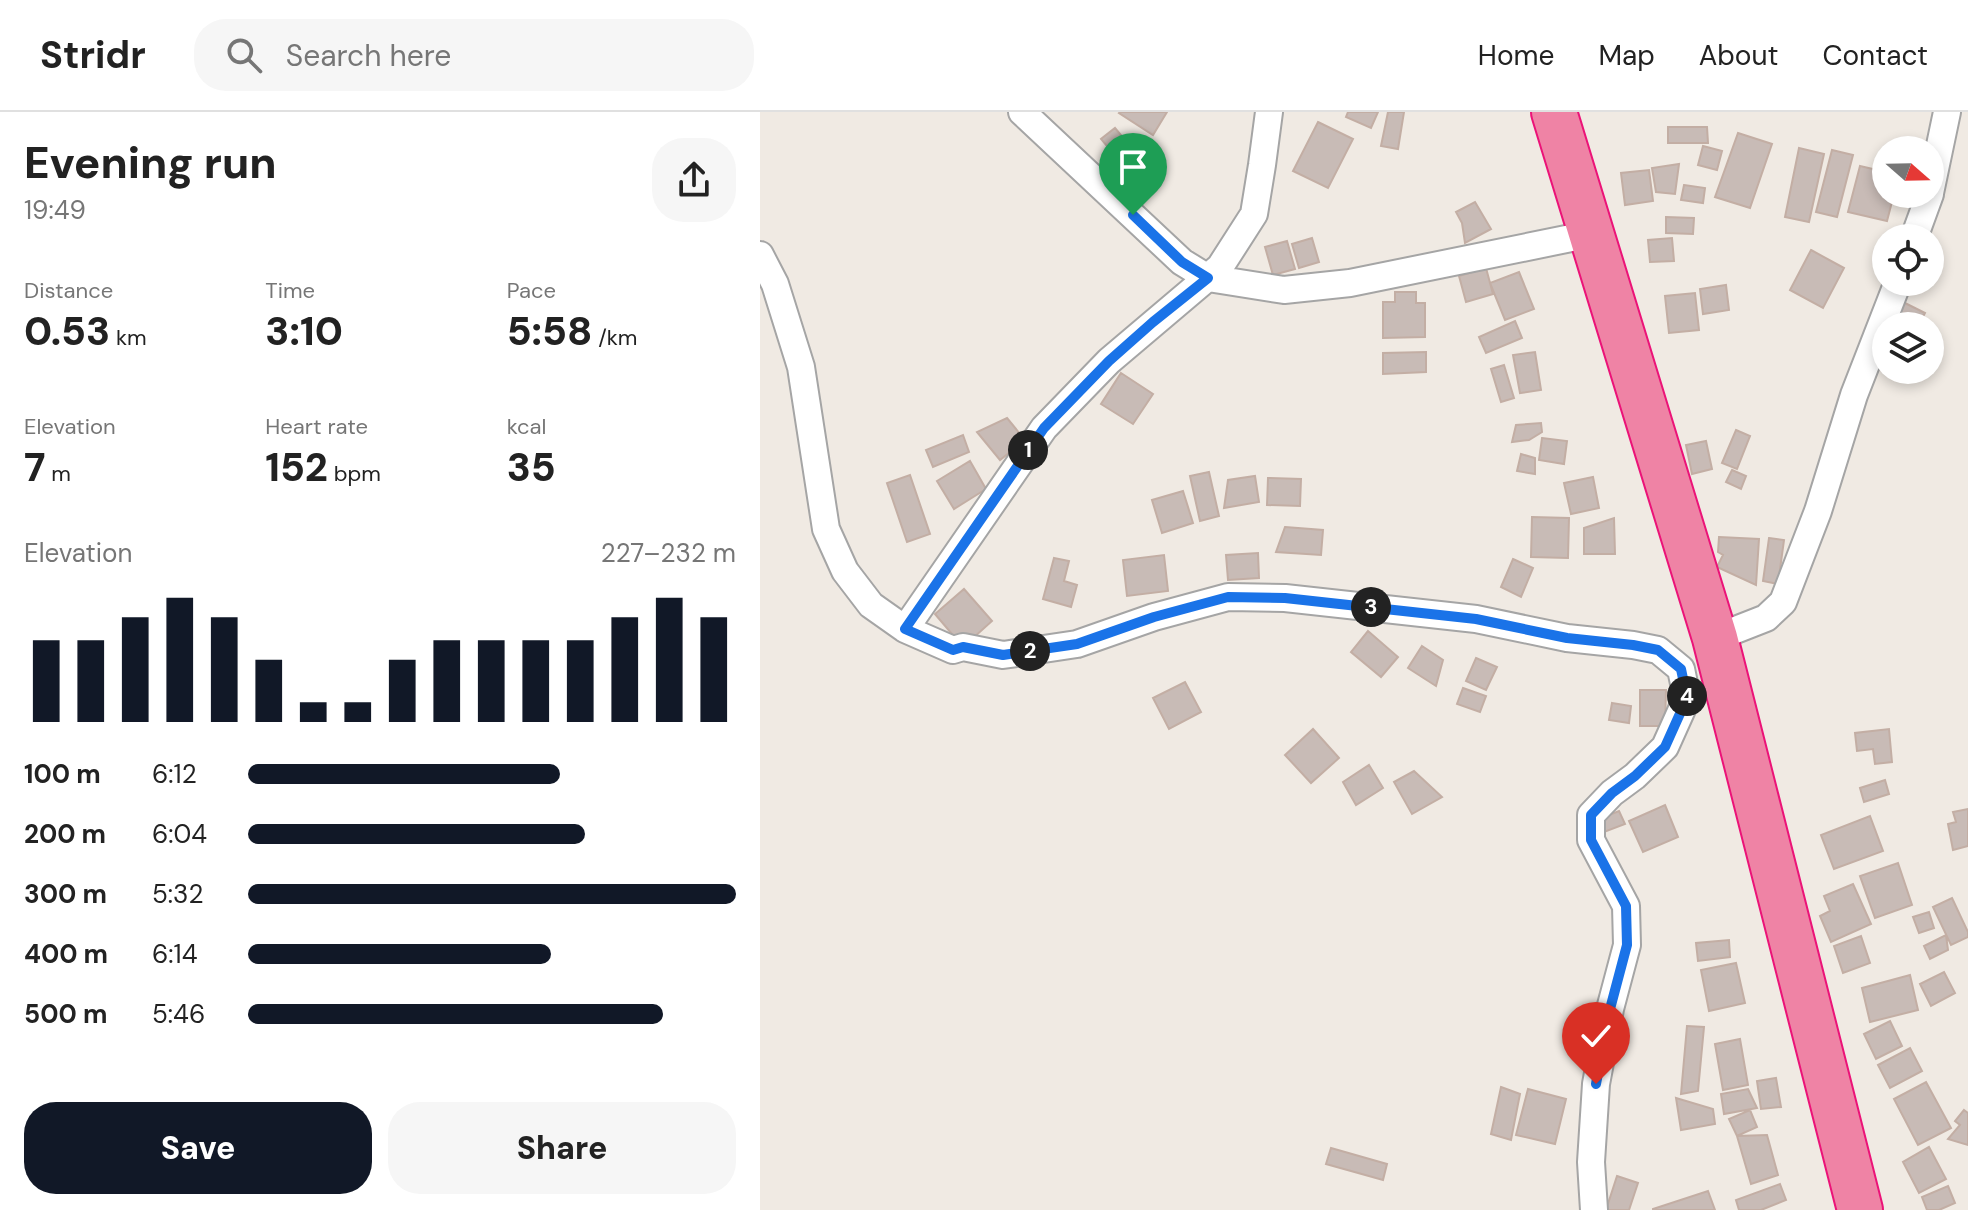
<!DOCTYPE html>
<meta charset="utf-8">
<style>
body{margin:0;font-family:"DM Sans",sans-serif;background:#f6f6f6;color:#222;height:100vh;display:flex;flex-direction:column;font-size:30px;white-space:nowrap}
*{box-sizing:border-box;margin:0}
p{font-size:26px;color:#767676}
.icon{flex:none;width:44px;height:44px;fill:none;stroke:currentColor;stroke-width:2;stroke-linecap:round;stroke-linejoin:round}
.map{position:relative;flex:1;overflow:hidden}
.sheet{display:flex;flex-direction:column;background:#fff;width:760px}
.sheet>*{flex:none}
.needle{width:52px;rotate:110deg}
.fabs{position:absolute;left:1112px;top:24px;display:grid;gap:16px}
.fabs a{display:grid;place-items:center;width:72px;height:72px;border-radius:50%;background:#fff;box-shadow:0 4px 12px #0003;font-size:40px}
.pin{position:absolute;display:grid;place-items:center;width:68px;height:68px;color:#fff;margin:-82px -34px;border-radius:50% 50% 50% 0;rotate:-45deg;box-shadow:0 0 8px #0007}
.pin .icon{rotate:45deg}
.km{position:absolute;width:40px;height:40px;margin:-20px;border-radius:50%;background:#222;color:#fff;font-size:22px;line-height:40px;text-align:center}
.round{display:grid;place-items:center;flex:none;width:84px;height:84px;border-radius:32px;background:#f6f6f6}
.head{display:flex;align-items:center;justify-content:space-between;height:136px;padding:0 24px}
h1{font-size:44px;font-weight:800;line-height:60px}
.figures{display:grid;grid-template-columns:repeat(3,1fr);gap:12px;height:136px;padding:8px 24px}
.figures div{display:grid;align-content:center}
.figures b{font-size:40px;font-weight:800}
.figures small{font-size:22px;font-weight:400}
.figures p{font-size:22px}
.chart{height:224px;padding:16px 24px}
.chart p{display:flex;justify-content:space-between}
.chart svg{width:100%;height:144px;margin-top:8px;stroke:#111827;stroke-width:6}
.primary-button{display:flex;gap:16px;margin-top:auto;padding:16px 24px}
.primary-button a{flex:1;height:92px;border-radius:32px;background:#111827;color:#fff;font-size:32px;font-weight:800;line-height:92px;text-align:center}
.primary-button a+a{background:#f6f6f6;color:#222}
ul{padding:0 24px;list-style:none;font-size:26px}
li{display:grid;grid-template-columns:128px 96px 1fr;align-items:center;height:60px}
li i{height:20px;border-radius:10px;background:#111827}
header{display:flex;align-items:center;gap:48px;box-sizing:border-box;height:112px;padding:0 40px;background:#fff;border-bottom:2px solid #e0e0e0}
header strong{font-size:38px}
nav{display:flex;gap:44px;margin-inline-start:auto;font-size:28px}
.search{width:560px;height:72px;background:#f6f6f6;display:flex;align-items:center;gap:20px;box-sizing:border-box;padding:0 28px;border-radius:32px;color:#767676;font-size:30px}
main{display:flex;flex:1;min-height:0}
.map>svg:first-child{display:block}
.building{fill:#c8bbb6;stroke:#c3aea4;stroke-width:2}
.lines{fill:none;stroke-linecap:round;stroke-linejoin:round}
.street-casing{stroke:#a5a5a5;stroke-width:30}
.highway-casing{stroke:#eb1378;stroke-width:48}
.street{stroke:#fff;stroke-width:26}
.highway{stroke:#ef83a5;stroke-width:44}
.route-casing{stroke:#fff;stroke-width:16}
.route{stroke:#1a73e8;stroke-width:10}
</style>
<header>
<strong>Stridr</strong>
<div class="search"><svg class="icon" aria-label="search" viewBox="0 0 24 24"><circle cx="10" cy="10" r="6"/><path d="M15 15l6 6"/></svg>Search here</div>
<nav><a>Home</a><a>Map</a><a>About</a><a>Contact</a></nav>
</header>
<main>
<section class="sheet">
<div class="head"><div><h1>Evening run</h1><p>19:49</p></div><a class="round"><svg class="icon" aria-label="share" viewBox="0 0 24 24"><path d="M12 15V3M7 8l5-5 5 5M5 13v7h14v-7"/></svg></a></div>
<div class="figures">
<div><p>Distance</p><b>0.53<small> km</small></b></div>
<div><p>Time</p><b>3:10</b></div>
<div><p>Pace</p><b>5:58<small> /km</small></b></div>
</div>
<div class="figures">
<div><p>Elevation</p><b>7<small> m</small></b></div>
<div><p>Heart rate</p><b>152<small> bpm</small></b></div>
<div><p>kcal</p><b>35</b></div>
</div>
<div class="chart"><p><span>Elevation</span>227–232 m</p>
<svg viewBox="0 0 160 44" preserveAspectRatio="none"><path d="M5 44V19M15 44V19M25 44V12M35 44V6M45 44V12M55 44V25M65 44V38M75 44V38M85 44V25M95 44V19M105 44V19M115 44V19M125 44V19M135 44V12M145 44V6M155 44V12"/></svg>
</div>
<ul>
<li><b>100 m</b>6:12<i style="width:64%"></i></li>
<li><b>200 m</b>6:04<i style="width:69%"></i></li>
<li><b>300 m</b>5:32<i style="width:100%"></i></li>
<li><b>400 m</b>6:14<i style="width:62%"></i></li>
<li><b>500 m</b>5:46<i style="width:85%"></i></li>
</ul>
<div class="primary-button"><a>Save</a><a>Share</a></div>
</section>
<div class="map">
<svg width="1208" height="1098" viewBox="0 0 1208 1098">
<rect width="100%" height="100%" fill="#f0eae3"/>
<path class="building" d="M360,0h47l-14,23 -34,-22z
M588,0h30l-7,16 -25,-11z
M628,0h16l-6,37 -17,-3z
M558,10l35,17 -25,49 -35,-17z
M908,15h39l1,16h-40z
M355,16l11,13 -14,11 -11,-13z
M978,21l34,11 -22,64 -35,-11z
M943,34l19,5 -5,19 -19,-5z
M1039,36l25,6 -15,68 -24,-5z
M1072,38l21,5 -16,62 -21,-5z
M919,52l-4,30 -19,-2 -4,-24z
M1100,54l26,6v22h8l-7,27 -39,-9z
M889,58l4,31 -28,4 -4,-32z
M924,73l21,3 -2,15 -22,-3z
M715,90l16,27 -26,14 -3,-20 -6,-11z
M906,105l28,1 -1,16 -27,-1z
M552,126l7,24 -20,6 -7,-24z
M912,126l2,23 -24,1 -2,-22z
M527,129l8,28 -22,6 -8,-28z
M1051,138l33,18 -21,40 -33,-18z
M726,156l7,26 -27,8 -7,-26z
M759,160l15,37 -29,11 -15,-37z
M966,173l3,25 -26,4 -3,-25z
M635,180h21v11h9v34l-42,1v-36h12z
M935,181l4,37 -30,3 -4,-37z
M1141,189l24,12 -7,13h-29z
M755,209l7,17 -36,15 -7,-16z
M666,240v20l-43,2v-21z
M775,240l6,38 -21,3 -7,-38z
M744,253l10,33 -13,4 -10,-33z
M361,261l32,21 -20,30 -32,-20z
M247,306l18,22 -25,20 -23,-28z
M781,311l1,9 -13,8 -17,2 4,-17z
M976,318l14,6 -13,33 -15,-6z
M203,323l6,17 -36,15 -7,-17z
M782,326l25,3 -3,23 -25,-4z
M946,329l6,28 -20,5 -6,-29z
M761,342l14,4v16l-18,-3z
M210,349l16,28 -32,20 -17,-28z
M972,358l14,6 -5,13 -15,-7z
M449,360l10,44 -19,5 -10,-45z
M150,363l20,59 -23,8 -20,-59z
M495,364l4,26 -35,6 4,-28z
M833,365l6,31 -28,6 -7,-31z
M508,366l33,1 -1,27 -33,-1z
M423,379l10,32 -31,10 -10,-33z
M772,405l37,1 -1,40 -37,-1z
M854,406l1,36h-31v-26z
M525,415l38,3 -2,25 -45,-3z
M959,425l40,2 -3,46 -39,-18 6,-12 -5,-3z
M1009,426l15,2 -6,44 -15,-3z
M498,441l1,25 -31,2 -2,-25z
M404,443l4,36 -41,5 -4,-36z
M294,446l15,3 -5,20 13,4 -6,22 -28,-8z
M753,447l20,9 -12,29 -20,-10z
M204,477l28,32 -29,26 -28,-33z
M608,519l30,26 -17,20 -30,-25z
M662,534l21,14 -7,26 -28,-18z
M716,546l21,9 -11,23 -20,-9z
M425,570l16,30 -32,17 -16,-31z
M703,576l23,8 -6,16 -23,-8z
M880,578h26l-1,36h-25z
M852,591l19,3 -2,17 -20,-3z
M553,617l26,29 -28,25 -26,-28z
M1129,617l3,33 -17,2 -2,-15 -16,2 -2,-18z
M609,653l14,23 -27,17 -13,-23z
M654,659l28,26 -30,17 -18,-32z
M1125,668l4,14 -25,8 -4,-14z
M905,693l13,32 -35,15 -14,-31z
M1208,697v37l-15,4 -5,-26 8,-2 -3,-10z
M859,699l6,13 -21,8 -5,-13z
M1110,704l13,35 -49,18 -13,-34z
M1138,751l14,42 -37,13 -15,-42z
M1093,772l18,40 -40,18 -11,-26 10,-5 -6,-15z
M1192,786l16,34v5l-17,8 -18,-38z
M1169,800l5,16 -15,5 -6,-16z
M1186,823l2,15 -18,9 -6,-13z
M1101,824l9,27 -27,10 -9,-27z
M969,828l1,17 -32,4 -2,-18z
M976,851l9,40 -36,8 -8,-41z
M1184,860l11,21 -24,13 -11,-22z
M1150,863l8,35 -48,12 -8,-34z
M1130,909l12,25 -26,13 -12,-25z
M927,914l17,1 -6,64 -17,3z
M980,927l8,46 -25,5 -8,-46z
M1150,936l12,23 -32,17 -12,-23z
M1016,966l5,29 -20,2 -4,-28z
M1166,970l25,46 -33,17 -24,-46z
M741,975l19,7 -9,46 -20,-6z
M768,977l38,10 -11,45 -39,-9z
M988,977l9,19 -33,6 -3,-20z
M916,986l37,11 2,15 -34,6z
M990,998l7,17 -20,9 -8,-17z
M1204,998l4,3v32l-20,-6 12,-14 -5,-4z
M1007,1023l11,40 -27,9 -14,-48z
M1169,1035l17,32 -27,14 -16,-31z
M571,1036l56,16 -4,16 -57,-16z
M857,1064l21,7 -9,27h-23z
M1020,1072l6,16 -25,10h-22l-3,-10z
M1188,1074l7,17 -16,7h-12l-5,-13z
M948,1079l7,19h-62v-1z"/>
<g class="lines">
<defs>
<path id="street" d="M262,0l160,150 26,16 76,12 66,-7 241,-49
M1170,81l17,-81
M1154,126l16,-44
M0,143l15,29 26,83 25,162 19,42 26,34 34,24 48,21 10,-3 40,8 74,-11 77,-27 74,-20 57,1 191,21 91,19 66,7 25,5 23,19 6,29 -22,49 -30,29 -23,17 -21,22v25l35,66 1,39 -17,64 -14,75 -5,78 3,48
M145,517l139,-201 65,-67 111,-94 34,-53 8,-49 7,-53
M955,526l51,-20 17,-16 35,-91 36,-116 44,-113"/>
<path id="highway" d="M794,0l161,526 145,572"/>
</defs>
<use href="#street" class="street-casing"/>
<use href="#highway" class="highway-casing"/>
<use href="#street" class="street"/>
<use href="#highway" class="highway"/>
</g>
<g class="lines">
<defs>
<path id="route" d="M373,103l49,47 26,16 -55,44 -44,39 -65,67 -139,201 48,21 10,-3 40,8 74,-11 77,-27 74,-20 57,1 191,21 91,19 66,7 25,5 23,19 6,29 -22,49 -30,29 -23,17 -21,22v25l35,66 1,39 -17,64 -14,75"/>
</defs>
<use href="#route" class="route-casing"/>
<use href="#route" class="route"/>
</g>
</svg>
<div class="fabs">
<a><svg class="needle" viewBox="-14 -14 28 28"><path d="M0-13l5 13h-10z" fill="#e53935"/><path d="M0 13l5-13h-10z" fill="#767676"/></svg></a>
<a><svg class="icon" aria-label="locate" viewBox="0 0 24 24"><circle cx="12" cy="12" r="6"/><path d="M12 2v4M12 18v4M2 12h4M18 12h4"/></svg></a>
<a><svg class="icon" aria-label="layers" viewBox="0 0 24 24"><path d="M12 4l9 5-9 5-9-5zM3 14l9 5 9-5"/></svg></a>
</div>
<div class="pin" style="left:373px;top:103px;background:#1e9e55"><svg class="icon" aria-label="arrive" viewBox="0 0 24 24"><path d="M6 21V4h12l-3 4 3 4H6"/></svg></div>
<div class="pin" style="left:836px;top:972px;background:#d93025"><svg class="icon" aria-label="check" viewBox="0 0 24 24"><path d="M5 12l5 5 9-10"/></svg></div>
<b class="km" style="left:268px;top:338px">1</b>
<b class="km" style="left:270px;top:539px">2</b>
<b class="km" style="left:611px;top:495px">3</b>
<b class="km" style="left:927px;top:584px">4</b>
</div>
</main>
